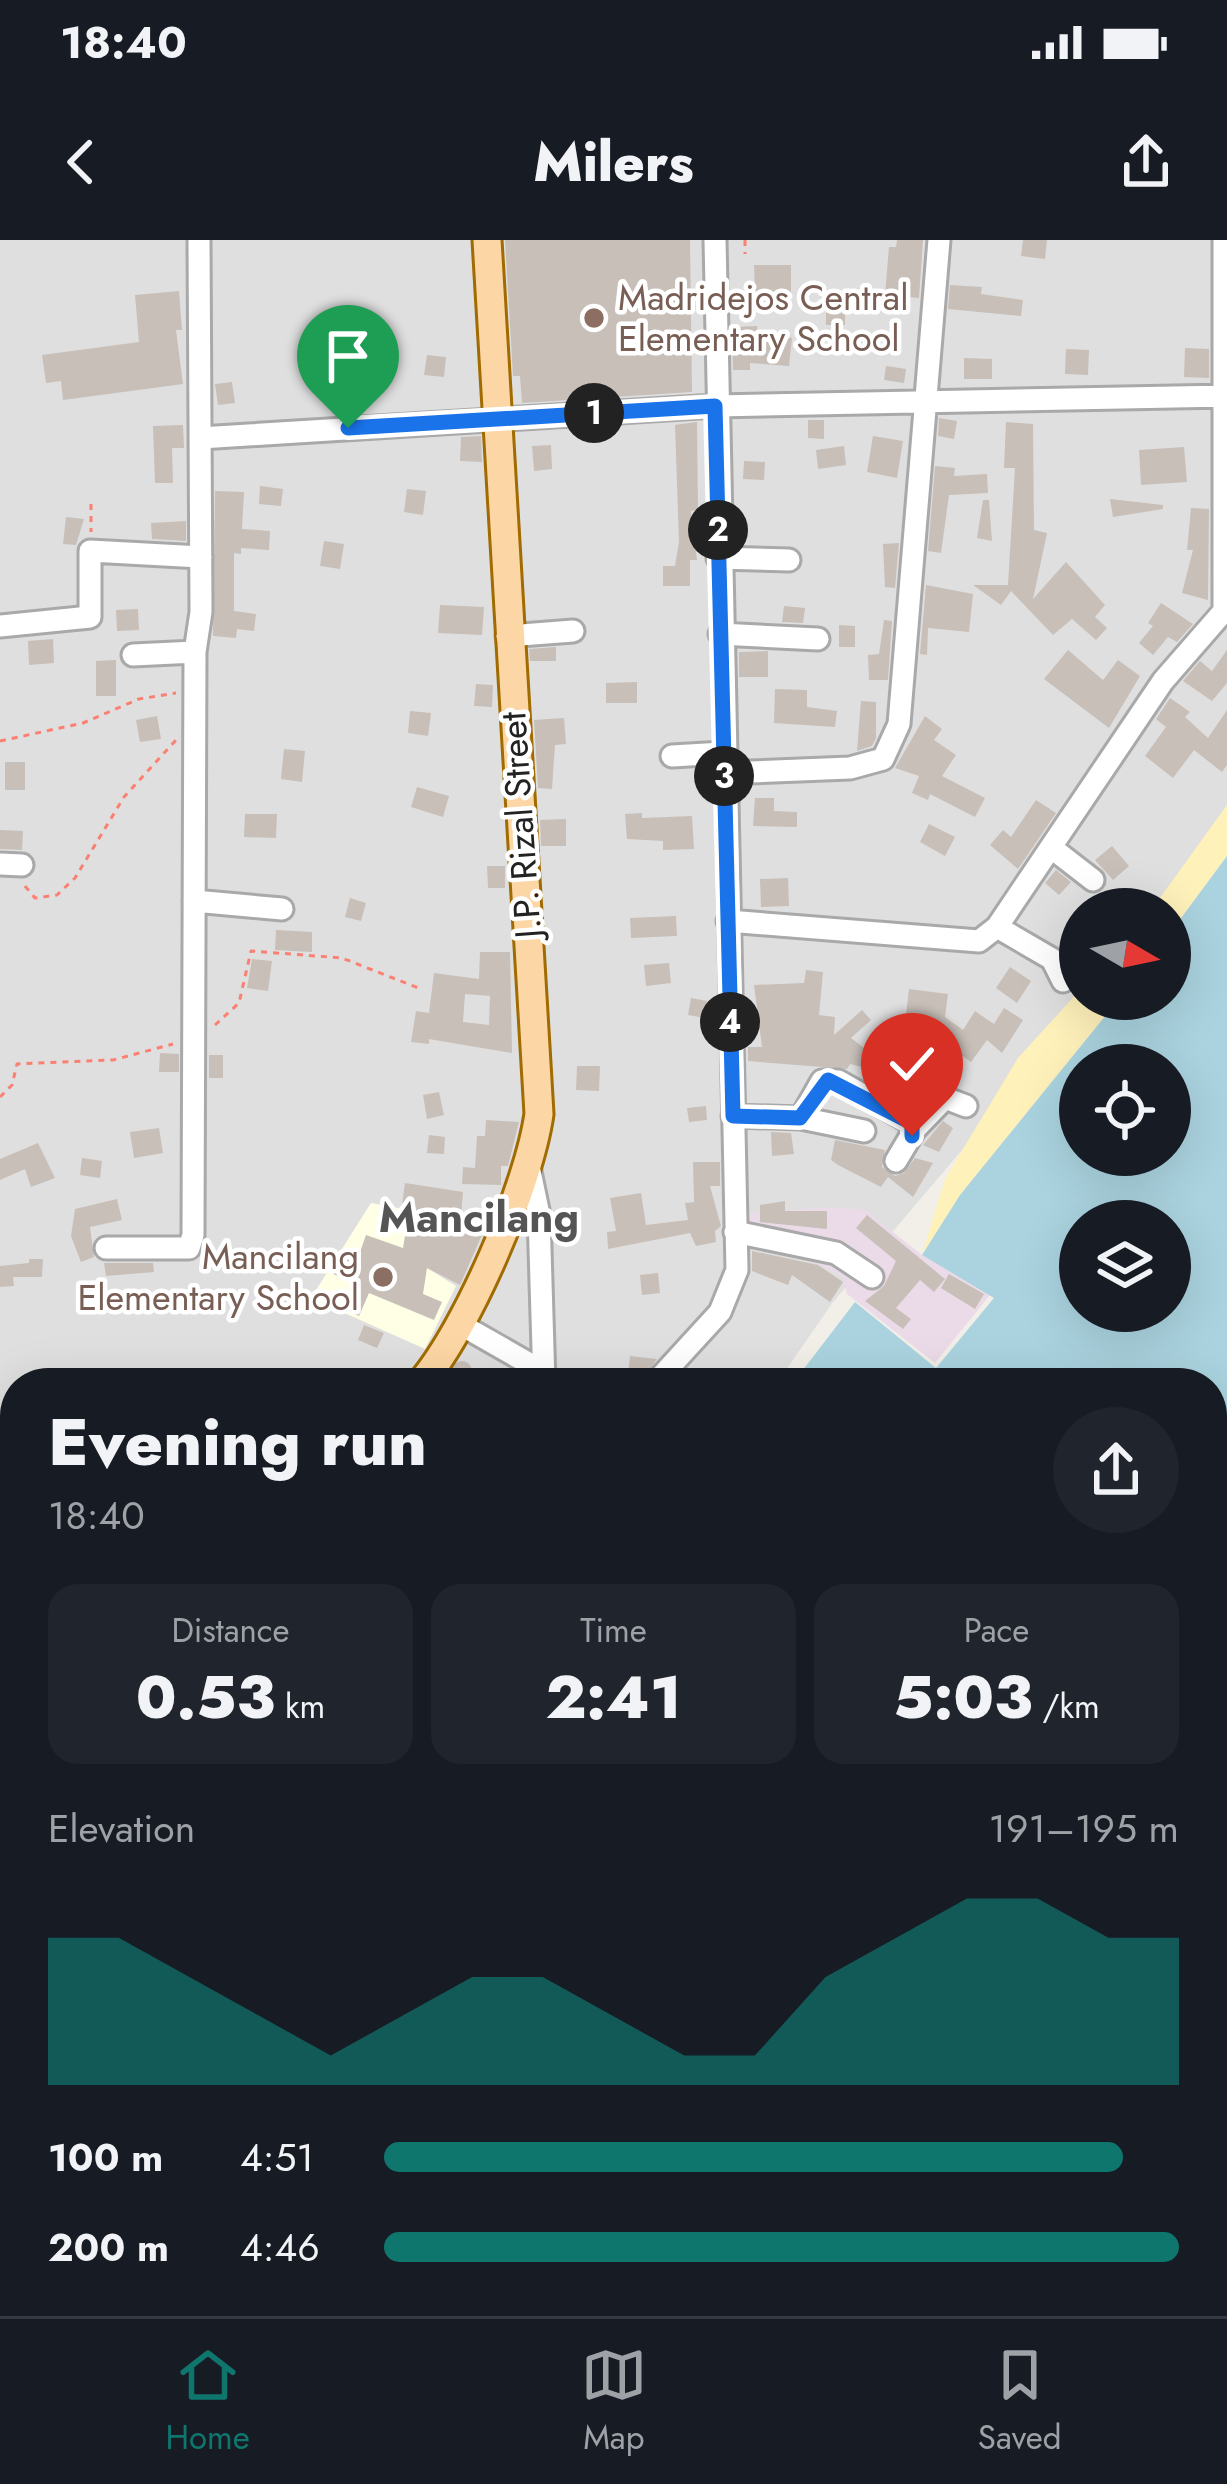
<!DOCTYPE html>
<meta charset="utf-8">
<style>
body{margin:0;font-family:Jost,sans-serif;background:#20242c;color:#f1f3f6;height:100vh;display:flex;flex-direction:column;font-size:45px;white-space:nowrap}
*{box-sizing:border-box;margin:0}
p{font-size:39px;color:#9ea1a6}
.icon{flex:none;width:66px;height:66px;fill:none;stroke:currentColor;stroke-width:2;stroke-linecap:round;stroke-linejoin:round}
.map{position:relative;flex:1;overflow:hidden}
.drawer{position:absolute;left:0px;top:1128px;width:1227px;height:948px;display:flex;flex-direction:column;background:#171b24;border-radius:48px 48px 0 0;box-shadow:0 12px 48px #0002}
.drawer>*{flex:none}
.needle{width:78px;rotate:99deg}
.fabs{position:absolute;left:1059px;top:648px;display:grid;gap:24px}
.fabs a{display:grid;place-items:center;width:132px;height:132px;border-radius:50%;background:#171b24;box-shadow:0 12px 48px #0002;font-size:60px}
.pin{position:absolute;display:grid;place-items:center;width:102px;height:102px;color:#fff;margin:-123px -51px;border-radius:50% 50% 50% 0;rotate:-45deg;box-shadow:0 0 12px #0007}
.pin .icon{rotate:45deg}
.km{position:absolute;width:60px;height:60px;margin:-30px;border-radius:50%;background:#222;color:#fff;font-size:33px;line-height:60px;text-align:center}
.round{display:grid;place-items:center;flex:none;width:126px;height:126px;border-radius:63px;background:#20242c}
.head{display:flex;align-items:center;justify-content:space-between;height:204px;padding:0 48px}
h1{font-size:66px;font-weight:800;line-height:90px}
.stats{display:grid;grid-template-columns:repeat(3,1fr);gap:18px;height:204px;padding:12px 48px}
.stats div{display:grid;align-content:center;border-radius:30px;background:#20242c;text-align:center}
.stats b{font-size:60px;font-weight:800}
.stats small{font-size:33px;font-weight:400}
.stats p{font-size:33px}
.chart{height:336px;padding:24px 48px}
.chart p{display:flex;justify-content:space-between}
.chart svg{width:100%;height:216px;margin-top:12px;fill:#0f766e;opacity:.7}
ul{padding:0 48px;list-style:none;font-size:39px}
li{display:grid;grid-template-columns:192px 144px 1fr;align-items:center;height:90px}
li i{height:30px;border-radius:15px;background:#0f766e}
.status{display:flex;justify-content:space-between;align-items:center;height:84px;padding:0 60px;background:#171b24;direction:ltr}
.status svg{height:33px;fill:currentColor}
header{display:flex;justify-content:space-between;align-items:center;height:156px;padding:0 48px;background:#171b24;font-size:54px;font-weight:800}
.tabs{display:flex;justify-content:space-around;align-items:center;height:168px;border-top:3px solid #363941;background:#171b24;font-size:33px;color:#9ea1a6}
.tabs a{display:grid;justify-items:center;gap:6px}
.tabs .selected{color:#0f766e}
.map>svg:first-child{display:block}
.residential{fill:#e0dfdf}
.industrial{fill:#ebdbe8}
.education{fill:#ffffe5}
.sand{fill:#fff1ba}
.water{fill:#aad3df;fill-rule:evenodd}
.building{fill:#c7bfb8;fill-rule:evenodd}
.lines{fill:none;stroke-linecap:round;stroke-linejoin:round}
.minor-casing{stroke:#a9a9a9;stroke-width:27}
.major-casing{stroke:#a06b00;stroke-width:33}
.path{stroke:#fa8072;stroke-width:3;stroke-dasharray:6 6;stroke-linecap:butt}
.minor{stroke:#fff;stroke-width:21}
.major{stroke:#fcd6a4;stroke-width:27}
.route-casing{stroke:#fff;stroke-width:24}
.route{stroke:#1a73e8;stroke-width:15}
.education-dot{fill:#8d6e63;stroke:#fff;stroke-width:4.5}
.labels{text-anchor:middle;dominant-baseline:central;stroke-width:9;stroke-linejoin:round;paint-order:stroke}
.education-label{font-size:36px;fill:#785e54;stroke:#fff;text-anchor:start}
.street-label{font-size:36px;fill:#222;stroke:#fff}
.quarter-label{font-size:42px;font-weight:bold;fill:#555;stroke:#fff}
</style>
<div class="status"><b>18:40</b><svg viewBox="0 0 49 12"><path d="M0 12V9h3v3zM5 12V6h3v6zM10 12V3h3v9zM15 12V0h3v12zM26 1h20v11H26zM47 4h2v5h-2z"/></svg></div>
<header><svg class="icon" aria-label="back" viewBox="0 0 24 24"><path d="M15 5l-7 7 7 7"/></svg>Milers<svg class="icon" aria-label="share" viewBox="0 0 24 24"><path d="M12 15V3M7 8l5-5 5 5M5 13v7h14v-7"/></svg></header>
<div class="map">
<svg width="1227" height="2076" viewBox="0 0 1227 2076">
<rect width="100%" height="100%" fill="#f2efe9"/>
<path class="residential" d="M0,0h1227v582l-67,87h-80v90h10l-257,303 -56,81h-762v481l-15,13z
M15,1824v166l-15,-4v-101z"/>
<path class="industrial" d="M833,967l32,3 57,45 68,40 -55,68 -88,-69 -5,-18 -98,-47 1,-15z"/>
<path class="education" d="M371,963l80,15 -24,50 29,18 -31,63 -114,-51z"/>
<path class="sand" d="M1227,565v51l-57,77v-24h-18z
M1080,750v9h39l-159,196 -38,60 23,-76 73,-121z"/>
<path class="water" d="M1227,616v1460h-1125l16,-15h1094v-918h-419l62,-81 81,66 58,-70 -72,-43 38,-60 159,-196h51v-66zM1080,825h90v90h-90zM1080,981h90v90h-90z"/>
<path class="building" d="M505,0h185l2,152 -170,11 -2,-27h-7z
M897,0h26l-4,58 -34,-3 4,-48h7z
M1023,0h24l-2,19 -24,-3z
M754,25h37v27h-36z
M950,45l32,2 -1,7 42,6 -2,16 -73,-7z
M179,51l3,39h-6l7,54 -120,16 -2,-19 -15,2 -4,-28 97,-13 -4,-47z
M826,70h19v15h-19z
M757,86l1,9 34,3 -3,28 -39,-3v7h-17l-1,-43z
M1185,108l24,1v29l-25,-1z
M1066,109l23,1 -1,25 -23,-1z
M427,115l19,2 -2,20 -20,-2z
M964,118l28,1v20h-28z
M886,126l20,3 -2,14 -20,-3z
M232,142l3,21 -17,2 -3,-21z
M939,178l18,3 -3,18 -16,-3z
M808,180h16v19l-16,-1z
M697,182l1,88 -7,1 6,49h-7v26h-27v-20h12l4,-24 -4,-117z
M1006,182l27,2 1,106 13,3 -14,66 33,-37 39,43 -10,12 12,11 -11,12 -24,-21 -19,16 -42,-44 -10,14 -28,-20h35l7,-117h-11z
M183,185l1,23h-12l1,35h-18l-2,-57z
M481,196l1,26 -22,-1 1,-24z
M873,196l30,5 -6,37 -30,-6z
M551,205l1,24 -18,2 -2,-25z
M844,206l2,19 -28,4 -2,-19z
M1184,207l3,35 -46,3 -2,-35z
M744,221l21,1 -1,18 -21,-1z
M935,226l20,2 -1,8 33,-2 1,19 -39,2 -8,58 -13,-2z
M260,246l23,3 -2,17 -22,-2z
M407,249l19,2 -3,24 -19,-3z
M215,251l29,1 -2,37 28,2 -1,19 -28,-2v6l-7,-1v58l22,3 -2,17 -17,-2 -1,9 -23,-2z
M1110,259l53,6v4l-50,8z
M983,260h6l3,41 -15,-3z
M1191,268l18,1 -1,91 -26,-7 11,-43h-6z
M66,277l18,2 -8,26 -13,-1z
M186,281v20l-34,-2 -1,-16z
M324,301l20,3 -4,25 -20,-3z
M899,303l-4,45 -10,-1 -2,-43z
M926,345l47,9 -4,38 -41,-4 -1,27 -7,-1z
M1161,363l32,21 -16,18 -9,-5 -15,18 -14,-12 14,-17 -5,-3z
M440,365l44,2 -2,28 -44,-2z
M784,366l21,2 -2,15 -21,-1z
M138,369l1,21 -22,1 -1,-21z
M884,380l8,1 -4,59h-19l-1,-25 11,-1z
M839,385l16,1v21h-16z
M53,399l1,24 -25,2 -1,-24z
M556,407v14h-26l-1,-12z
M1068,410l35,30 15,-20 22,16 -31,52 -65,-49z
M1227,410v33l-15,18 -29,-20 17,-20 12,10z
M768,411v26h-29v-25z
M116,420v36h-20v-35z
M637,442v21h-31v-20z
M476,444l17,1 -1,22 -18,-1z
M775,449l32,1v17l30,4 -2,16 -61,-4z
M1170,458l20,14 -5,5 23,21 19,-28v55l-5,7 -28,-22 -21,28 -28,-22 21,-29 -10,-8z
M861,461l15,1v36l-4,8 -15,5z
M410,471l21,2 -3,23 -20,-3z
M157,476l4,23 -21,3 -4,-22z
M925,476l17,13 -8,11 22,15 -14,21 43,22 -10,19 -45,-23 -2,6 -16,-7 7,-17 -24,-8z
M564,478l2,26 -11,1 -3,44 -14,-1 -4,-68z
M284,509l21,2 -3,31 -21,-3z
M5,522h20v28h-20z
M417,547l32,9 -6,21 -32,-10z
M755,558h19v13l23,1v15l-44,-1z
M1036,560l20,13 -38,56 -28,-24 13,-15 8,7z
M642,573v5l50,-2 2,33 -31,1v-9l-36,-2 -2,-25z
M245,574h32l-1,24 -32,-1z
M566,579v27h-25l-1,-26z
M929,584l26,13 -10,19 -25,-14z
M0,590l23,1 -1,19 -22,-1z
M1112,606l17,20 -16,14 -18,-20z
M487,626h18v22h-17z
M1056,630l15,12 -12,13 -14,-12z
M788,638l1,28 -28,1 -1,-28z
M350,658l16,5 -5,18 -16,-4z
M676,676l1,20 -46,2 -1,-20z
M276,690l36,2v20l-37,-2z
M480,712h30l2,101 -83,-14v5l-18,-2 5,-31 13,2 5,-40 45,6zM465,754l25,2 -1,29 -26,-3z
M252,719l20,2 -4,30 -21,-3z
M669,723l2,20 -25,3 -2,-21z
M1010,727l21,14 -14,22 -21,-15z
M806,730l17,2 -4,43 16,2 -1,18 28,-25 9,10 -20,18 24,18 10,-11 4,4 16,-25 4,-35 39,5 -3,23 18,13 12,-19 19,13 10,-16 19,12 -21,33 -15,-13 -16,22 -27,-19 -21,40 10,6 -18,18 -32,-17 10,-15 -43,-11 -3,5 -99,-8v-14h14l-8,-62 50,-2z
M691,758l16,3 -2,17 -17,-3z
M160,813l19,1v18h-20z
M209,815h14v23h-14z
M577,826h23l-1,25 -23,-1z
M439,852l5,23 -17,4 -4,-24z
M706,866l1,14 -18,2 -2,-14z
M486,880l33,2 -11,44h-7v19l-39,-1 1,-17 12,1 2,-32h8z
M943,881l10,7 -14,24 -16,-7z
M159,888l4,25 -29,5 -4,-26z
M771,892l20,1 3,21 -22,2z
M429,895l16,2 -1,17 -17,-1z
M835,900l50,10 -3,17 13,9 9,-3 11,-15 18,5 -20,34 -25,-20 -7,10 -43,-22 -7,-5z
M38,903l17,35 -24,9 -6,-18 -25,11v-21z
M82,918l20,3 -2,17 -20,-3z
M693,922h27v24h-10l11,40 -6,5 1,11 -20,4 -6,-13 -82,16 -1,-17 9,-1 -6,-33 31,-5 5,32 42,-5 -3,-17 9,-1z
M405,943l58,9 -2,24 24,12 -25,57 -33,-17 -4,26 19,8 -8,18 -65,-27 -10,23 -17,-7 12,-26 -21,-9 9,-19 15,6 9,-26 37,13 7,-42 -8,-1z
M117,959l5,21 -32,7 4,30 -13,5 -10,-26 4,-27z
M785,961v10h42v18l-67,-7v-17z
M867,975l78,64 -11,13 -14,-12 -24,28 15,11 -8,10 -38,-28 19,-15 12,-25 -40,-33z
M752,1011l66,14 25,17 -13,20 -38,-27 -4,10 -36,-14z
M29,1019h14l-1,18h-29l1,9 -14,1v-21l29,-3z
M104,1023h49l1,9 -48,4z
M658,1033l2,20 -18,2 -2,-20z
M949,1034l35,20 -9,15 -34,-21z
M364,1085l20,8 -7,15 -19,-8z
M630,1116l27,3 -17,24h-13z
M452 1131a10 10 0 1 1 20 0a10 10 0 1 1-20 0Z"/>
<g class="lines">
<defs>
<path id="minor" d="M200,198l515,-32 512,-10
M718,318l71,2
M0,386l90,-9v-66l111,6
M720,394l98,5
M507,396l66,-5
M133,415l62,-3
M672,516l51,-3
M724,533l126,-5 33,-9 16,-35 40,-484
M1053,609l40,31
M0,624l22,1
M194,661l88,8
M728,681l251,20 18,-14 166,-246 61,-70v-371
M997,687l55,32 11,22
M733,876l68,2 63,13
M801,878l21,-37h16l74,42 3,6 -19,32
M915,889l30,-31 21,8
M528,922l11,53 5,168
M735,992l101,21 36,24
M106,1008h83l4,-13 2,-583 6,-40 -2,-372
M458,1083l84,48
M655,1143l65,-71 17,-42 -22,-1030
M8,2076l20,-15"/>
<path id="major" d="M421,1143c47,-55 108,-198 118,-269l-52,-874
M0,1492l15,-11"/>
</defs>
<use href="#minor" class="minor-casing"/>
<use href="#major" class="major-casing"/>
<path class="path" d="M745,0v14
M91,264v28
M0,501l83,-18 56,-24 37,-6
M25,646l10,12 22,-3 18,-17 49,-81 52,-57
M215,785l24,-22 12,-52 91,7 79,31
M0,857l12,-12 5,-21 96,-4 60,-16
M0,1543l15,4"/>
<use href="#minor" class="minor"/>
<use href="#major" class="major"/>
</g>
<g class="lines">
<defs>
<path id="route" d="M348,188l367,-22 18,710 67,2 28,-38 84,43v13"/>
</defs>
<use href="#route" class="route-casing"/>
<use href="#route" class="route"/>
</g>
<g class="education-dot">
<circle cx="594" cy="78" r="12"/>
<circle cx="383" cy="1037" r="12"/>
</g>
<g class="labels">
<g class="education-label">
<text x="618" y="57">Madridejos Central<tspan x="618" dy="41">Elementary School</tspan></text>
<text x="359" y="1016" text-anchor="end">Mancilang<tspan x="359" dy="41">Elementary School</tspan></text>
</g>
<g class="street-label">
<text transform="translate(520 585) rotate(-94)">J.P. Rizal Street</text>
</g>
<g class="quarter-label">
<text x="479" y="977">Mancilang</text>
</g>
</g>
</svg>
<div class="fabs">
<a><svg class="needle" viewBox="-14 -14 28 28"><path d="M0-13l5 13h-10z" fill="#e53935"/><path d="M0 13l5-13h-10z" fill="#9ea1a6"/></svg></a>
<a><svg class="icon" aria-label="locate" viewBox="0 0 24 24"><circle cx="12" cy="12" r="6"/><path d="M12 2v4M12 18v4M2 12h4M18 12h4"/></svg></a>
<a><svg class="icon" aria-label="layers" viewBox="0 0 24 24"><path d="M12 4l9 5-9 5-9-5zM3 14l9 5 9-5"/></svg></a>
</div>
<div class="pin" style="left:348px;top:188px;background:#1e9e55"><svg class="icon" aria-label="arrive" viewBox="0 0 24 24"><path d="M6 21V4h12l-3 4 3 4H6"/></svg></div>
<div class="pin" style="left:912px;top:896px;background:#d93025"><svg class="icon" aria-label="check" viewBox="0 0 24 24"><path d="M5 12l5 5 9-10"/></svg></div>
<b class="km" style="left:594px;top:173px">1</b>
<b class="km" style="left:718px;top:290px">2</b>
<b class="km" style="left:724px;top:536px">3</b>
<b class="km" style="left:730px;top:782px">4</b>
<section class="drawer">
<div class="head"><div><h1>Evening run</h1><p>18:40</p></div><a class="round"><svg class="icon" aria-label="share" viewBox="0 0 24 24"><path d="M12 15V3M7 8l5-5 5 5M5 13v7h14v-7"/></svg></a></div>
<div class="stats">
<div><p>Distance</p><b>0.53<small> km</small></b></div>
<div><p>Time</p><b>2:41</b></div>
<div><p>Pace</p><b>5:03<small> /km</small></b></div>
</div>
<div class="chart"><p><span>Elevation</span>191–195 m</p>
<svg viewBox="0 0 160 44" preserveAspectRatio="none"><path d="M0 44V14L10 14L20 22L30 30L40 38L50 30L60 22L70 22L80 30L90 38L100 38L110 22L120 14L130 6L140 6L150 14L160 14V44z"/></svg>
</div>
<ul>
<li><b>100 m</b>4:51<i style="width:93%"></i></li>
<li><b>200 m</b>4:46<i style="width:100%"></i></li>
</ul>
</section>
</div>
<nav class="tabs">
<a class="selected"><svg class="icon" aria-label="home" viewBox="0 0 24 24"><path d="M3 11l9-7 9 7M6 9v11h12V9"/></svg>Home</a>
<a><svg class="icon" aria-label="map" viewBox="0 0 24 24"><path d="M3 6l6-2 6 2 6-2v14l-6 2-6-2-6 2zM9 4v14M15 6v14"/></svg>Map</a>
<a><svg class="icon" aria-label="saved" viewBox="0 0 24 24"><path d="M7 4h10v16l-5-4-5 4z"/></svg>Saved</a>
</nav>
